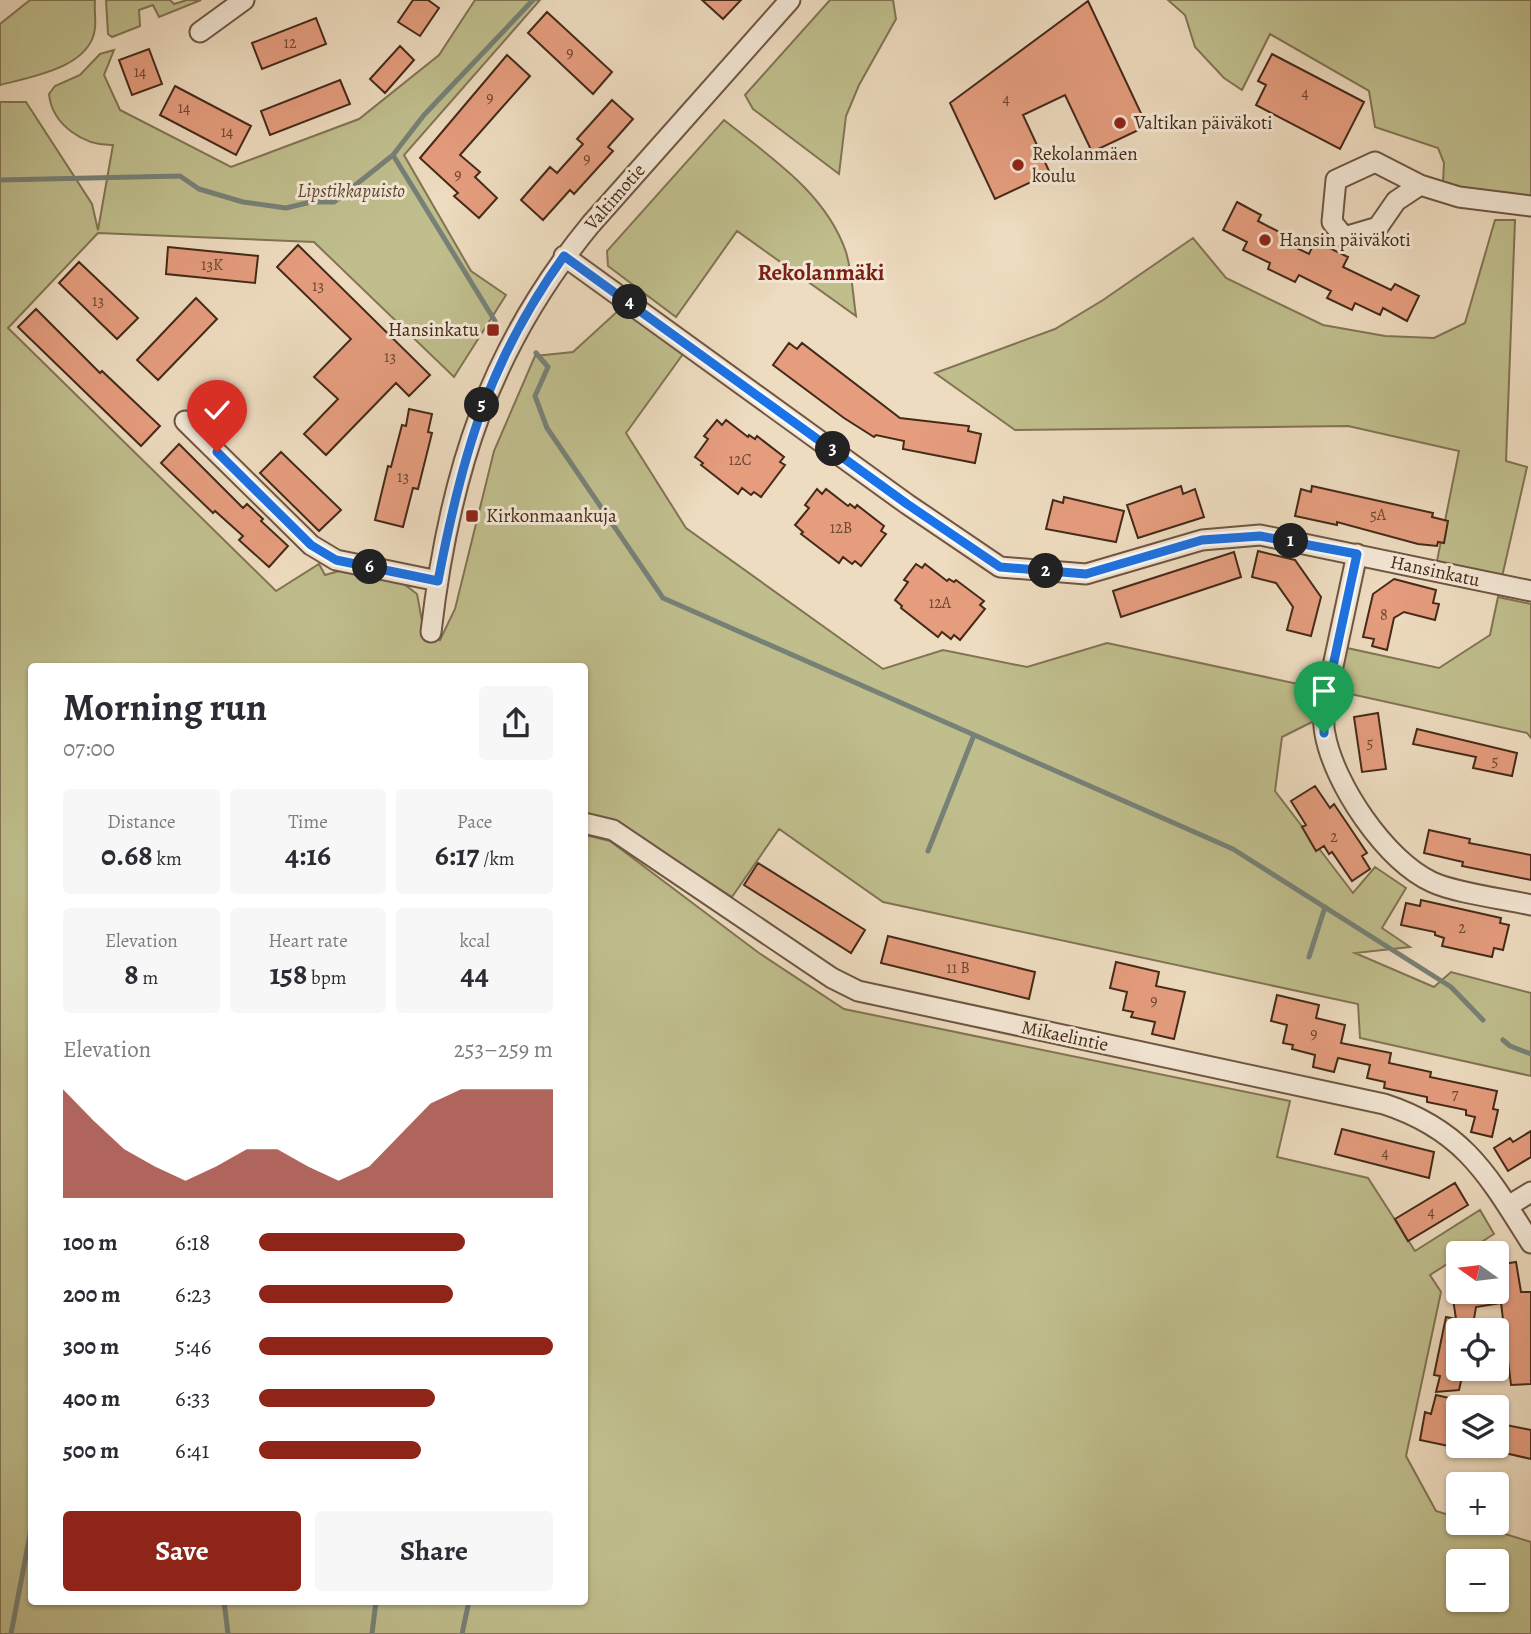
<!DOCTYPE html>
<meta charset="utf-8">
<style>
body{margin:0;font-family:Alegreya,serif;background:#f7f7f7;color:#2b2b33;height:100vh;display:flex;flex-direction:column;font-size:26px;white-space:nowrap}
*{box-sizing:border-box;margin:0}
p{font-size:23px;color:#7c7c81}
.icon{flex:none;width:38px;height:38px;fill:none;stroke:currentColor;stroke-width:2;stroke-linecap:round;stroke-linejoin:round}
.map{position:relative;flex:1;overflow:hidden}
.side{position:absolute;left:28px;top:663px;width:560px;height:942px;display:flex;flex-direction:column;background:#fff;border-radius:7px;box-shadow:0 2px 5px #0004}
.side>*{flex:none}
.needle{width:46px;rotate:284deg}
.tools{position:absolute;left:1446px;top:1241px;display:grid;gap:14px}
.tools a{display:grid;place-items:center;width:63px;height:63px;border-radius:7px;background:#fff;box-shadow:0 2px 5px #0004;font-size:35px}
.pin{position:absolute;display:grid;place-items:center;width:60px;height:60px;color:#fff;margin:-72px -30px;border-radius:50% 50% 50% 0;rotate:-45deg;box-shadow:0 0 7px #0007}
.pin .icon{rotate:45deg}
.km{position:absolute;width:35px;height:35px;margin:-18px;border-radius:50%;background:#222;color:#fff;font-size:19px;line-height:35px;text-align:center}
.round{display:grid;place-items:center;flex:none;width:74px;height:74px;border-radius:7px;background:#f7f7f7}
.summary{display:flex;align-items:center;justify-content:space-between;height:119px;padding:0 35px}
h1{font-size:38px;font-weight:700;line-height:52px}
.metrics{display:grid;grid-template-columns:repeat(3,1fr);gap:10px;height:119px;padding:7px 35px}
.metrics div{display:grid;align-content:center;border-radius:7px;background:#f7f7f7;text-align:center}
.metrics b{font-size:30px;font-weight:700}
.metrics small{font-size:19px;font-weight:400}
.metrics p{font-size:19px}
.chart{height:196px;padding:14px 35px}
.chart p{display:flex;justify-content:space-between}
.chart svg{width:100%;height:126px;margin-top:7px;fill:#8f2418;opacity:.7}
.action{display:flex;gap:14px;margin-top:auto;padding:14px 35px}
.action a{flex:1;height:80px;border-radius:7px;background:#8f2418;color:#fff;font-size:28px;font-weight:700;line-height:80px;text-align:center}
.action a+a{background:#f7f7f7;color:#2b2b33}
ul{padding:0 35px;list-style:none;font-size:23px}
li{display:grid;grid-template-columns:112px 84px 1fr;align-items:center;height:52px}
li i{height:18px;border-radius:9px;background:#8f2418}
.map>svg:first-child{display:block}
.green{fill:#c0be8d;stroke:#827453;stroke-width:2;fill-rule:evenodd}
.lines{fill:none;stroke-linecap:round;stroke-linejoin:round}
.stream{stroke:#778177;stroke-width:5}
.building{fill:#e59d7e;stroke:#452a19;stroke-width:2}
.minor-casing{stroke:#6f5643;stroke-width:23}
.minor{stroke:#f4e8d6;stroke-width:19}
.route-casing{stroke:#fff;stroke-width:14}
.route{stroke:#1a73e8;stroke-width:9}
.poi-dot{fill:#8f2418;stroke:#f4e8d6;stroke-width:2.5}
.labels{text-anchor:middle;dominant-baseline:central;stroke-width:6;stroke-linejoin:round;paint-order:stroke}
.number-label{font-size:16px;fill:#6d4732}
.poi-label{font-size:19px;fill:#452a19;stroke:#f4e8d6;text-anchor:start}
.park-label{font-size:19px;font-style:italic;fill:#5e4830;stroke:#f4e8d6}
.street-label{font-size:19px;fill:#452a19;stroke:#f4e8d6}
.quarter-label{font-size:23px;font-weight:bold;fill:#7a1f14;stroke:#f4e8d6}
</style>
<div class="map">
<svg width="1531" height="1634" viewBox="0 0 1531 1634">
<rect width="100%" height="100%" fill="#eedcc0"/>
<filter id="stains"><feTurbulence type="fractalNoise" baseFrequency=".00286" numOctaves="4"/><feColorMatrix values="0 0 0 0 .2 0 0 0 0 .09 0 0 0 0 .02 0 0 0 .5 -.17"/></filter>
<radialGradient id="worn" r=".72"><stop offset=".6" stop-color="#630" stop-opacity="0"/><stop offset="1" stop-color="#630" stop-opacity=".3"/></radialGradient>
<path class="green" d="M30,0h65c-1,9 1,19 0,28 -4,40 -65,49 -95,57v-61z
M106,0h64l4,4 13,-4h14l-42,17 -6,-12 -14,5 1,16 -28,11 -4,-3z
M475,0h65l-136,155 67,116 35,24 -52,82 -140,-135 -216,-9 -90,95 268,263 43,-27 6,11 14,-4 65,13 13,10 8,43 15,3 15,-31 39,-158 41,-95 38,-4 47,-43 63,45 -57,79 60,95 197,141 60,-19 84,17 80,-24 210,45 -3,33 -32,16 -7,54 78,102 22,-26 31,21 -24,40 28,19 -55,6 79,34 17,-15 80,21v83l-171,-38 -2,-34 -475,-102 -104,-73 -47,68 -119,-77 -28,-6 -1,-147h-552v934h552l1,-766 25,6 149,112 85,56 446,92 -13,56 91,21 47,73 65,-41 14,24 -30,19h-6v4l-28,18 11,17 -35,164 30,55 22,7v4l12,1 61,19v92h-1531v-1532h26l66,102 6,26 15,-85c-29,1 -61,-20 -64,-51l6,-8 25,-11 20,-21 14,-4 -10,25 16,35 111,57 128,-48 80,-64zM1458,1561h38v39h-38z
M830,0h63l3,19 -37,66 -13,31 -7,58 -86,-65 -8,-14z
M1168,0h363v197l-67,-8 -21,-7 1,-19 -6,-15 -63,-21 -6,-36 -99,-57 -28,56 -18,-12 -29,-31 -10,-32z
M724,120c46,37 102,73 122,132 6,20 7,44 10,64l-119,-85 -61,86 -68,-51 -1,-15z
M1495,220h20l-9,241 21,6 -25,110 -65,-16 22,-110 -111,-25 -333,4 -80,-57 120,-44 48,-29 90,-62 33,40 97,47 62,11 49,2 31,-15z
M1498,597l33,7v134l-4,-5 -190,-42 10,-43 92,20 51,-33z"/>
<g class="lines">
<path class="stream" d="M0,180l180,-4 19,13 44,13 43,6 25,-6h23l59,-47
M495,321l-102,-166 31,-40 109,-115
M536,353l12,14 -13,29 12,32 116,170 570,251 218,138 32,33
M928,851l46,-116
M1309,957l16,-50
M1503,1040l7,6 21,8
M224,1601l4,33
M11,1634l21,-110
M372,1634l4,-33
M462,1634l7,-33"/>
</g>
<path class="building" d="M413,0h15l11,8 -19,28 -22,-14z
M702,0h39l-18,19z
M1088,1l59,125 -55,26 -27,-57 -42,20 27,58 -55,26 -45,-96z
M547,12l65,60 -19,22 -65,-61z
M316,18l10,26 -64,25 -10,-26z
M400,46l14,14 -29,33 -15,-14z
M149,49l13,35 -30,11 -13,-35z
M1272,54l92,48 -24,47 -84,-44 10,-20 -8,-4z
M507,55l23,21 -70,79 20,17 -5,5 22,21 -18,20 -25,-22 4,-3 -38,-35z
M340,80l10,24 -80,31 -9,-24z
M175,86l76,40 -15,29 -76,-40z
M612,100l21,19 -25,28 5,4 -39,43 -4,-4 -27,30 -22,-20 29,-33 7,6 26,-29 -6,-5z
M1237,202l24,13 -3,6 27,14 -3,6 27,13 6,-13 33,16 -5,10 48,23 4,-6 24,12 -12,25 -24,-13 -3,7 -25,-12 -3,7 -25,-12 4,-7 -32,-16 -4,7 -27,-13 2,-6 -27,-13 4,-8 -24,-12z
M298,245l132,130 -21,21 -13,-13 -70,72 -22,-21 34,-35 -24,-22 37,-38 -74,-72z
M168,247l90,9 -3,27 -89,-9z
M79,262l59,56 -21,21 -58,-56z
M196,298l21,21 -59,61 -21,-20z
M36,309l64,64 2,-2 58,55 -19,20 -123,-119z
M789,343l8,6 5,-6 98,75 69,8 -1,5 13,3 -6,29 -72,-14 1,-8 -28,-6 -2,2 -30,-19 -71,-53z
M409,409l23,5 -4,18 4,1 -14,56 -5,-1 -10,39 -28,-7 13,-54 3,1 11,-42 4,1z
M717,420l5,5 4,-5 22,17 1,-2 6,4 2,-3 27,21 -4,5 5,3 -24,32 -7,-5 -3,3 -9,-7 -4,6 -37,-29 2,-2 -8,-6 13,-18 -4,-3z
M179,444l64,64 4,-4 16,15 -2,2 27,25 -19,21 -30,-27 4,-4 -28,-25 -2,2 -52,-50z
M281,452l60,58 -22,21 -59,-58z
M1181,486l2,8 12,-5 9,28 -66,21 -11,-33z
M1312,486l121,27 -1,4 16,4 -4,22 -6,-1 -1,4 -19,-2 -81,-22v3l-42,-9 6,-27 10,3z
M817,489l5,5 4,-5 22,17 2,-2 5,4 2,-3 27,21 -3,5 5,3 -25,32 -6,-5 -3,3 -9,-7 -4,6 -38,-29 2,-2 -8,-7 14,-17 -4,-3z
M1064,497l60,14 -8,31 -70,-13 7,-29 10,3z
M1258,551l37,9 26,37 -10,39 -24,-6 6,-23 -17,-24 -24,-6z
M1234,552l7,25 -120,40 -8,-26z
M916,564l6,4 3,-4 22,17 2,-2 5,3 2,-2 28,21 -4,4 5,4 -25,31 -6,-5 -3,4 -9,-7 -4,5 -37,-29 1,-2 -7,-6 13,-18 -4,-2z
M1394,579l42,11 -3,13 6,1 -4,16 -31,-8 -10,6 -7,32 -15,-4 2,-7 -11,-2 10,-43z
M1378,713l8,56 -24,3 -8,-55z
M1417,729l100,24 -5,23 -39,-8 3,-11 -63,-13z
M1315,786l15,22 4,-4 33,49 -5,3 8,13 -18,12 -20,-29 -3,2 -5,-8 -8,5 -14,-24 4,-2 -15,-24z
M1429,830l41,9 -1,4 62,12v25l-69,-14 1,-4 -39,-9z
M758,863l107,67 -14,23 -107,-68z
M1421,900l80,18 -1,5 9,2 -6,25 -9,-2 -2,9 -50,-11 2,-8 -9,-3v-3l-34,-7 5,-22 14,3z
M888,936l147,36 -6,27 -148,-36z
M1116,962l43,10 -3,14 29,6 -11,47 -22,-5 3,-12 -24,-5 2,-5 -10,-2 4,-18 -17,-4z
M1277,995l42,10 -3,13 29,7 -4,18 50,10 -2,10 42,9 -1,5 67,14 -4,18 5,1 -6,27 -21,-5 4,-15 -9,-2v-5l-39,-8v-5l-43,-9 1,-6 -18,-4 3,-13 -32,-7 -4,14 -21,-5 2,-12 -23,-6 1,-4 -10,-2 4,-18 -16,-4z
M1342,1129l92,23 -5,26 -94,-24z
M1531,1131v26l-23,14 -14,-23 16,-10 3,4z
M1455,1183l13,22 -60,36 -13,-22z
M1516,1262l5,30h10v92l-20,1 -10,-82 -25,4 -4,23h-14v38h6l-5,22 -23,2 4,-16 -6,-1 12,-58 10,2 -4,-27h44v-27z
M1436,1395l22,5v48l-38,-8 5,-28 6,2z
M1496,1423l35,7v29l-35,-8z"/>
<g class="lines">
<defs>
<path id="minor" d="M200,32l44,-32
M1420,185l-24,16 -18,26 -34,10 -12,-15 4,-42 39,-18 45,23 39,12 72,9
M564,256l343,248 93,63 86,7 116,-34 58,-5 271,56
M185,421l126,124 25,15 102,21
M1357,554l-33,154c0,8 -1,18 1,26 9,50 60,126 107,148 23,11 73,17 99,23
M431,632c18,-157 58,-284 160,-408l199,-224
M584,823l29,7 219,148 26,13 526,113c80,26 104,71 147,139
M1508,1206l23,-14"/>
</defs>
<use href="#minor" class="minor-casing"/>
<use href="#minor" class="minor"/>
</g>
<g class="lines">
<defs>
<path id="route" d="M217,452l94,93 25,15 102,21c24,-126 50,-219 126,-325l343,248 93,63 86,7 116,-34 58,-4 97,18 -33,154v25"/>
</defs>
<use href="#route" class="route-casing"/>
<use href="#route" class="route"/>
</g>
<g class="poi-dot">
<circle cx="1120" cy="123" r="7"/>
<circle cx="1018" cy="165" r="7"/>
<circle cx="1265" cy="240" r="7"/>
<rect x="486" y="323" width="14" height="14" rx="3.5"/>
<rect x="465" y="509" width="14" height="14" rx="3.5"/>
</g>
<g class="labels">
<g class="number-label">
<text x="290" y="43">12</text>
<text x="570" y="53">9</text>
<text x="140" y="72">14</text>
<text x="1305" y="93">4</text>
<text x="490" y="98">9</text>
<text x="1006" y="99">4</text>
<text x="184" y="108">14</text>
<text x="227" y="132">14</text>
<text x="587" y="159">9</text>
<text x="458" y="175">9</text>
<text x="212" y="265">13K</text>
<text x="318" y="286">13</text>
<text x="98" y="301">13</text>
<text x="390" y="357">13</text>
<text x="740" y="460">12C</text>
<text x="403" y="477">13</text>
<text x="1378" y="515">5A</text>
<text x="841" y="528">12B</text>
<text x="940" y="603">12A</text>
<text x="1384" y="615">8</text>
<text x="1370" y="743">5</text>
<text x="1495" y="761">5</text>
<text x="1334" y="837">2</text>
<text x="1462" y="928">2</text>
<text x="958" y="968">11 B</text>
<text x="1154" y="1001">9</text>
<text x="1314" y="1034">9</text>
<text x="1455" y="1094">7</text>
<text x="1385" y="1153">4</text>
<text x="1431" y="1212">4</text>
</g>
<g class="poi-label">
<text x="1134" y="123">Valtikan päiväkoti</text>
<text x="1032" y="154">Rekolanmäen<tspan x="1032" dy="22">koulu</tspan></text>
<text x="1279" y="240">Hansin päiväkoti</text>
<text x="479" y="330" text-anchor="end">Hansinkatu</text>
<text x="486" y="516">Kirkonmaankuja</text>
</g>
<g class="park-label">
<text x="351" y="191">Lipstikkapuisto</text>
</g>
<g class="street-label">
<text transform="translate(615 197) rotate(-49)">Valtimotie</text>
<text transform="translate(1435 571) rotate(12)">Hansinkatu</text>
<text transform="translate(1065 1036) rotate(12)">Mikaelintie</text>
</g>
<g class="quarter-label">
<text x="821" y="272">Rekolanmäki</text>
</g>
</g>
<rect width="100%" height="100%" filter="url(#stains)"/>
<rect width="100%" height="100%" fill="url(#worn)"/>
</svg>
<div class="tools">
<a><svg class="needle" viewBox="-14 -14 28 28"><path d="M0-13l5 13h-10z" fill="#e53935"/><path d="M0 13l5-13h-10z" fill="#7c7c81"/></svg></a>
<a><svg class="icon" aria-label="locate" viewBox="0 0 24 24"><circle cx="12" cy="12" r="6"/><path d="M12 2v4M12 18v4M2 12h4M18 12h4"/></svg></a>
<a><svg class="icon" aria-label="layers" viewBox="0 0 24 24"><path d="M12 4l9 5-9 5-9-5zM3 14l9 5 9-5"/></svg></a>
<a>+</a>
<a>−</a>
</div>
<div class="pin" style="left:1324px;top:733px;background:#1e9e55"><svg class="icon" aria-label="arrive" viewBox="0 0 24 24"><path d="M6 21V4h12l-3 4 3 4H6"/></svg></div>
<div class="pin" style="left:217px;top:452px;background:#d93025"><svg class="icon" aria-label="check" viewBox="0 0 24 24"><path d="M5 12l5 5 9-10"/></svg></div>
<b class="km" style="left:1291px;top:541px">1</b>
<b class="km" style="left:1046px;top:571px">2</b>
<b class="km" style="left:833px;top:449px">3</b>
<b class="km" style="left:630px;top:302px">4</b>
<b class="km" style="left:482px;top:405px">5</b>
<b class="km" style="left:370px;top:567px">6</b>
<section class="side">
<div class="summary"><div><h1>Morning run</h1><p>07:00</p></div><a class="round"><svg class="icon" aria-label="share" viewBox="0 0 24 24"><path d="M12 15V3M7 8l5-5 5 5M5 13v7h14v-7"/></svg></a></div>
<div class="metrics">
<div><p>Distance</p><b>0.68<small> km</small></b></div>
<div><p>Time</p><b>4:16</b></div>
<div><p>Pace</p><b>6:17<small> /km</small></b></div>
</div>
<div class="metrics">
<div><p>Elevation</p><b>8<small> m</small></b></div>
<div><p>Heart rate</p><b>158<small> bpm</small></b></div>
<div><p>kcal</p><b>44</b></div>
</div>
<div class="chart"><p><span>Elevation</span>253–259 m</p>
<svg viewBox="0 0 160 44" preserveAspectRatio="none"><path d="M0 44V6L10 17L20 27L30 33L40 38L50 33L60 27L70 27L80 33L90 38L100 33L110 22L120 11L130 6L140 6L150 6L160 6V44z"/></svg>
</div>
<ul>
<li><b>100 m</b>6:18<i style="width:70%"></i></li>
<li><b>200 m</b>6:23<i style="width:66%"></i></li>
<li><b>300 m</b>5:46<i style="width:100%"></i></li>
<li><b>400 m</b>6:33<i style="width:60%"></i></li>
<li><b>500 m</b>6:41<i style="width:55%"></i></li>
</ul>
<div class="action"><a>Save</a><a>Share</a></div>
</section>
</div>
